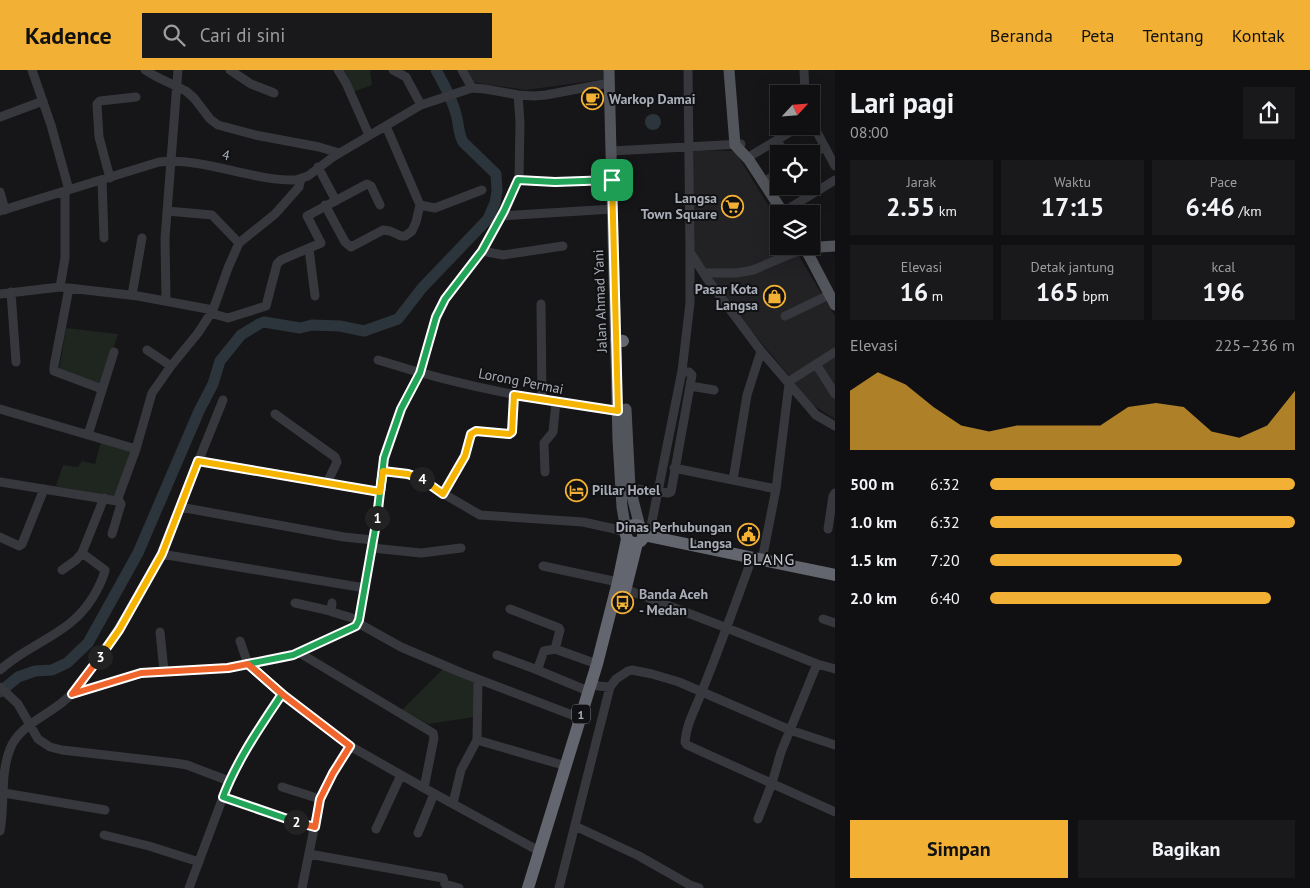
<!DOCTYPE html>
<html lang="id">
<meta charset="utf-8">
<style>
body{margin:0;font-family:"PT Sans",sans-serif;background:#19191b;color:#f1f3f6;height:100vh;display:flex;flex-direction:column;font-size:19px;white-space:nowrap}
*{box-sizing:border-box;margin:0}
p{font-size:16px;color:#9c9d9f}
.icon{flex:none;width:28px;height:28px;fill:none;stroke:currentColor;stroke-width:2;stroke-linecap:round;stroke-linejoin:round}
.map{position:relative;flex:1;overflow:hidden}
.side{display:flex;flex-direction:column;background:#101012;width:475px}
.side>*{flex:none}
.needle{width:32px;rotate:64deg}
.buttons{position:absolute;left:770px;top:15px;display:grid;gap:10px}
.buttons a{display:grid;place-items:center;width:50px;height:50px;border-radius:0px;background:#101012;box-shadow:0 5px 20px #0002,0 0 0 1px #303032;font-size:25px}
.pin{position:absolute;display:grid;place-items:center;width:42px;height:42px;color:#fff;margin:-21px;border-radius:10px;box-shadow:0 2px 8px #0006}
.km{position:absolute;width:25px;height:25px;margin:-12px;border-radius:50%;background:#222;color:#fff;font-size:14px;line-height:25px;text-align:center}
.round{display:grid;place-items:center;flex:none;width:52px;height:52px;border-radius:0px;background:#19191b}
.headline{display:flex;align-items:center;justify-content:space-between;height:85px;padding:0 15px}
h1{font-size:28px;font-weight:700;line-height:38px}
.metrics{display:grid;grid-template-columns:repeat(3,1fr);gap:8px;height:85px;padding:5px 15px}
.metrics div{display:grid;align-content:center;border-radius:0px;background:#19191b;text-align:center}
.metrics b{font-size:25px;font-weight:700}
.metrics small{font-size:14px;font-weight:400}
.metrics p{font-size:14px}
.chart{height:140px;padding:10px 15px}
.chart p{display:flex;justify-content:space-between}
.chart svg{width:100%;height:90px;margin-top:5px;fill:#f2b134;opacity:.7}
.cta{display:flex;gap:10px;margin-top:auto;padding:10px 15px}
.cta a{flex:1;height:58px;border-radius:0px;background:#f2b134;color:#111;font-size:20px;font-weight:700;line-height:58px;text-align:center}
.cta a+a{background:#19191b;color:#f1f3f6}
ul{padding:0 15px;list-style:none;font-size:16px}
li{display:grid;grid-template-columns:80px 60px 1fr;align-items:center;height:38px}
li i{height:12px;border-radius:6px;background:#f2b134}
header{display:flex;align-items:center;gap:30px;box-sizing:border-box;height:70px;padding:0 25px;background:#f2b134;color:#111}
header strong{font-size:24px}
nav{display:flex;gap:28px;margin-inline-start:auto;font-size:18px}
.search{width:350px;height:45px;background:#19191b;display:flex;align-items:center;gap:12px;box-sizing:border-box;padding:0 18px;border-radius:0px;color:#9c9d9f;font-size:19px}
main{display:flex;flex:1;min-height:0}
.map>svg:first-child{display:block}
.built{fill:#222225}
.green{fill:#1e261f}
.water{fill:#2c353c}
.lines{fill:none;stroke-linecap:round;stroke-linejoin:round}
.river{stroke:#2c353c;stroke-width:11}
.minor{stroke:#37383d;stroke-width:9}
.major{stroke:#53555c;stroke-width:11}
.highway{stroke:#63666e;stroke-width:12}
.split-1-casing{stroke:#fff;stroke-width:10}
.split-2-casing{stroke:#fff;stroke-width:10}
.split-3-casing{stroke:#fff;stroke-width:10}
.split-4-casing{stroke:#fff;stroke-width:10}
.split-5-casing{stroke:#fff;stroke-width:10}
.split-1{stroke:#22a559;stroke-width:6}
.split-2{stroke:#22a559;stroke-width:6}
.split-3{stroke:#f0652b;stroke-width:6}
.split-4{stroke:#f5b400;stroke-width:6}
.split-5{stroke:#f5b400;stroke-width:6}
.labels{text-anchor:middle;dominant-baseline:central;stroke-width:4;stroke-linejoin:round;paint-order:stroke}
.shield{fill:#111113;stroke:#7b7e86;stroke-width:1}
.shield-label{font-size:12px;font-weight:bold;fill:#a8adb8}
.poi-label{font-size:14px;font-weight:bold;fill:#a8adb8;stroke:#111113;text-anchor:start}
.street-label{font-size:14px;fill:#a8adb8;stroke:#111113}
.quarter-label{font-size:16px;letter-spacing:1px;fill:#c9ccd4;stroke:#111113}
</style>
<header>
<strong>Kadence</strong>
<div class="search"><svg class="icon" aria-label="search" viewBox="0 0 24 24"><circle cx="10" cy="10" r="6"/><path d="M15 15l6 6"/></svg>Cari di sini</div>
<nav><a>Beranda</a><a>Peta</a><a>Tentang</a><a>Kontak</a></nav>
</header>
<main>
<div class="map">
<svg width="835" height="818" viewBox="0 0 835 818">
<rect width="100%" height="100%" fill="#161618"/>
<path class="built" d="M464,0h141l1,9 -80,11 -54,-8z
M694,80l41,1 44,72v23h14l42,70v103l-22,-14 -105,-127 -15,-25z"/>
<path class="green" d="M342,0h28l2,15 -19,7 -6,-16z
M66,258l52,6 -17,50 -42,-13z
M101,372l31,8 -17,47 -59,-11 7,-21 15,2 4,-6 13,3z
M443,599l31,12v36l-46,7 -26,-14z"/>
<path class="water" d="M645 52a8 8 0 1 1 16 0a8 8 0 1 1-16 0Z"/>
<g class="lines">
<path class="river" d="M0,622l18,-15 17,-6 17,-1 15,-7 21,-20 50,-90 61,-142 14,-27 7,-23 21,-26 18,-11 5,-2 36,6 12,-3 28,1 24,5 34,-12 24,-31 66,-69 7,-16 2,-12 -1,-17 -33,-32c-5,-9 -4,-18 -7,-28 -4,-15 -12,-30 -20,-44"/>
<path class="minor" d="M32,0l19,55 18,65
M145,0l10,6 31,15 8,7 16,21 8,6 37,10 64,12 20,6
M230,0l21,14 23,9
M338,0l8,13 23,52
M393,0l13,7 15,28
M462,0l10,18
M688,0l2,182 18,28 53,71 55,64 19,11
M804,0l1,24
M0,47l43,-16
M811,51l24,45
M612,81l129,-7
M785,84l-8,-14 23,-14
M811,84l14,-7
M747,88l30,-18
M318,97l18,34
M110,108l-11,-41 -2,-33 3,-3 36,-4
M102,110l2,58
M518,110l37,2 57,-2
M763,112l16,-9
M0,122l5,18
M325,135l20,37 6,5 32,-17 7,1 11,5h4l7,-5 4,-9 4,-17 -3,-7 -31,-72
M420,135l15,3 47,-18
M0,141l159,-49c46,-5 91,19 137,18l12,-4 25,-19 88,-52 51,-17 13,1 33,6 16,1 12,-1 63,-12
M167,141l45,4 27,28
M783,142l52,-32
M501,146l112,-7
M309,179l6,47
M482,181l21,4 60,-9
M704,203h33l16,-3 52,-22
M60,217l5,-29v-66
M69,218l-15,78v5l48,18
M11,222l5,70
M0,224l60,-7 78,9 75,14
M132,225l10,-57
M166,230l-1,-62 13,-168
M541,234l1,96
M210,243l18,5 38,-12 11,-42 4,-4 40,-17 -14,-27 60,-32 4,2 9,19
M785,246l44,-21
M147,280l24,16
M378,290c78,25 159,41 240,51
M816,294l19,30
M788,312l47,-30
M690,316l24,4
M223,330l-62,154 204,34
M0,339l136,40
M275,344l60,43 2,5 -10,21
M88,365l26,-83
M199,391l181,31
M674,398l102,21
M383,401l30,5 67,39 103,7 32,7 11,4
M545,402l-1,-29 9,-11 3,-30
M733,410l14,-85 14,-44
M0,412l117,19 19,-52 16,-56 19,-27 27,-33 15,-23 15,-42 11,-25 36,-29 24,-27 2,-8
M630,418l38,5 3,-1 21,-117 -3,-3 -7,-1
M443,424l22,-38 6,-23 5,-2 33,3 3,-2 3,-37
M180,437l164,30 29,3
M828,459l5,-33 2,-3
M112,464l9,-30 -1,-2 -3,-1
M649,466l33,-165 8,-68v-51
M0,467l19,9 3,-2 22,-55
M372,478l49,5 40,-5
M752,488c-16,44 -32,89 -50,133 -6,17 -16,33 -17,51l2,3 148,67
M762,490l14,-71 13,-105
M543,496l75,16
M62,500l14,-10 6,-7 22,-55
M625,519l102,39 90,36 18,5
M295,533l36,8
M332,533l-1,7 1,2 27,8
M510,539l49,19 1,2 -5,19 42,15
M823,549l12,4
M358,553l43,24 61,26 118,45
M160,562l4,39
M240,571l8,23 34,31 68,51 74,42 115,63
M298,582l135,81 1,5 -10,50
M497,585l38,14 3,-1 6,-17 11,-2
M535,599l53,22
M0,600c34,-31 75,-35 98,-82 3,-6 6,-12 7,-18l-23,-17
M478,610l-1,60 89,26
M591,613l7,3 12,1 6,-8 12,-8 4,-1 20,4 27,8 111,48 45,15
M0,617l18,17 20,35 12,8 12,3 113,13 12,2 42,16
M72,624l69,-21 87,-5 54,-10 11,-3 56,-25 9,-7 14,-75 12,-90 17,-49 19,-36 16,-56 9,-18 37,-48 23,-40 14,-33 1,-56 -2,-27
M282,717l38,12
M4,723l101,17
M223,727l64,22 28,8
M453,733l8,-33 16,-30
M758,749l14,-36 9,-31 36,-88
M575,756l64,30 51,29 9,3
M376,759l25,-54
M0,761c5,-26 0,-57 10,-82 10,-27 47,-36 64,-58 35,-42 61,-90 87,-137
M418,763l16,-39
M104,765l45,11 50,16
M309,784l134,24 2,6 14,4
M189,818l40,-107 23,-42 30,-44
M302,818l18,-89 13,-26 17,-27
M559,818l51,-201"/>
<path class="major" d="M609,0l9,370 4,67 4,24
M729,0l6,75 14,15 35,54
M804,176l31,59
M805,178l30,-2
M626,339l4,79 10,39"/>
<path class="highway" d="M616,270l7,1
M626 464a9 9 0 1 1 18 0a9 9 0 1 1-18 0Z
M643,465l192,40
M625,521l12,-48
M528,818l69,-224 21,-82 9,-43"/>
</g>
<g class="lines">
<defs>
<path id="split-1" d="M377,448l7,-60 17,-49 19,-36 16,-56 9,-18 37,-48 22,-40 14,-31 37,2 57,-2"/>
<path id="split-2" d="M296,752l-73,-25c14,-37 37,-70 59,-103l-34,-30 45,-9 63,-29 3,-6 18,-102"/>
<path id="split-3" d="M100,587l-28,37 69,-21 87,-5 20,-4 34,30 68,52 -17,27 -13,26 -5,28 -19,-5"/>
<path id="split-4" d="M100,587l19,-27 43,-76 36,-93 182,31 3,-21 25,3 14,5"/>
<path id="split-5" d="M422,409l21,15 22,-38 6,-22 5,-3 33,3 3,-2 2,-37 104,16 -6,-231"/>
</defs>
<use href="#split-1" class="split-1-casing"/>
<use href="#split-2" class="split-2-casing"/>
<use href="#split-3" class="split-3-casing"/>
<use href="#split-4" class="split-4-casing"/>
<use href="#split-5" class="split-5-casing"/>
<use href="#split-1" class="split-1"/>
<use href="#split-2" class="split-2"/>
<use href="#split-3" class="split-3"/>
<use href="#split-4" class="split-4"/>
<use href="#split-5" class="split-5"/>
</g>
<defs>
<symbol id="cafe-ring" viewBox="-11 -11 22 22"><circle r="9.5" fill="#111113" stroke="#f2b134" stroke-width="1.5"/><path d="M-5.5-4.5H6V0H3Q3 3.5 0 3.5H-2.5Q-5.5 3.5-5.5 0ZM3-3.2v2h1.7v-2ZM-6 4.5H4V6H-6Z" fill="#f2b134"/></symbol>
<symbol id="supermarket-ring" viewBox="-11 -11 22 22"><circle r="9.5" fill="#111113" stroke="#f2b134" stroke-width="1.5"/><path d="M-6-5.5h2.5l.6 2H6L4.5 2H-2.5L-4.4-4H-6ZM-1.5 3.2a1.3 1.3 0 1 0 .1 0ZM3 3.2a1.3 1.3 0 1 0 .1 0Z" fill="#f2b134"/></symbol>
<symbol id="shop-ring" viewBox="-11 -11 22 22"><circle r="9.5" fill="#111113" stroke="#f2b134" stroke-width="1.5"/><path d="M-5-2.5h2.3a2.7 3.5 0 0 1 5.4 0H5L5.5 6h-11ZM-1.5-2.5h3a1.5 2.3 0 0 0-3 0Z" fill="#f2b134"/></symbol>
<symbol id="hotel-ring" viewBox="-11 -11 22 22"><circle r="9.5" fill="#111113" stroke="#f2b134" stroke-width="1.5"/><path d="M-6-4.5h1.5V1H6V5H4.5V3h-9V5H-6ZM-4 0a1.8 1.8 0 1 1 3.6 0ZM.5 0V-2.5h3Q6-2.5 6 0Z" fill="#f2b134"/></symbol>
<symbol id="civic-ring" viewBox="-11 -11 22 22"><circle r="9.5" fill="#111113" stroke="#f2b134" stroke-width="1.5"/><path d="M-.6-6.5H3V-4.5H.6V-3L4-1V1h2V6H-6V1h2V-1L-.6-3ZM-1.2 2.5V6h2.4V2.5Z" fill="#f2b134"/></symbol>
<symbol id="bus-ring" viewBox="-11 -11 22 22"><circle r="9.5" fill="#111113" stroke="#f2b134" stroke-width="1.5"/><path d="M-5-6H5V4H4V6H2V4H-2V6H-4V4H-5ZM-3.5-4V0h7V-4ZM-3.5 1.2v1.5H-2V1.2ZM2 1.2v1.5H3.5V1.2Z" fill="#f2b134"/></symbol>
</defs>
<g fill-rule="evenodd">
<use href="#cafe-ring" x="580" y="16" width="25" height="25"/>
<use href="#supermarket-ring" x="720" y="124" width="25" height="25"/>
<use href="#shop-ring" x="762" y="214" width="25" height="25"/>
<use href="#hotel-ring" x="564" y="408" width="25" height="25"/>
<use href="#civic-ring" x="736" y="452" width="25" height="25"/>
<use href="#bus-ring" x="610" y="520" width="25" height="25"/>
</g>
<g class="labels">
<rect class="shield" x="572" y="634.5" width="18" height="19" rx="4"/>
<g class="shield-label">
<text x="581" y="644">1</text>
</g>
<g class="poi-label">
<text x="609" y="29">Warkop Damai</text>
<text x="717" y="128" text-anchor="end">Langsa<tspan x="717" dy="16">Town Square</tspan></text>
<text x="758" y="219" text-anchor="end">Pasar Kota<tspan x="758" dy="16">Langsa</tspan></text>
<text x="592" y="420">Pillar Hotel</text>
<text x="732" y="457" text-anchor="end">Dinas Perhubungan<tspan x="732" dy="16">Langsa</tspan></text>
<text x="639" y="524">Banda Aceh<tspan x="639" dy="16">- Medan</tspan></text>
</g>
<g class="street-label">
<text transform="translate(226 85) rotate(12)">4</text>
<text transform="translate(600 231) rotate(-92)">Jalan Ahmad Yani</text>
<text transform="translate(521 311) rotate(11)">Lorong Permai</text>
</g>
<g class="quarter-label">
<text x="769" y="489">BLANG</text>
</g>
</g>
</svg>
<div class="buttons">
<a><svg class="needle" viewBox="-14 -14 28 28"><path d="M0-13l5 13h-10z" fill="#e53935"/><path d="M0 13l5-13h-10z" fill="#9c9d9f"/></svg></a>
<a><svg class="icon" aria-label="locate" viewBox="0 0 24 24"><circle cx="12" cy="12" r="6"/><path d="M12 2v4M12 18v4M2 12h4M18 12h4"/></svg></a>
<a><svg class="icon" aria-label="layers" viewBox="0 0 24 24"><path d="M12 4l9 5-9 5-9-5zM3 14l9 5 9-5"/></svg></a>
</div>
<div class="pin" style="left:612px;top:110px;background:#1e9e55"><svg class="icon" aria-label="arrive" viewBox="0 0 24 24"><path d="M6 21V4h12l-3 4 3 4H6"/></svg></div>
<b class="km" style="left:377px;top:448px">1</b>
<b class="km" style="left:296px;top:752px">2</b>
<b class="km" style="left:100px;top:587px">3</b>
<b class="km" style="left:422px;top:409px">4</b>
</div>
<section class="side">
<div class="headline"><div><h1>Lari pagi</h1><p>08:00</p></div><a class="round"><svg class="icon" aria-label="share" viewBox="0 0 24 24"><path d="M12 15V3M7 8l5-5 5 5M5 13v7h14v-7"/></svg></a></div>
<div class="metrics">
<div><p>Jarak</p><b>2.55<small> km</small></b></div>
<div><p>Waktu</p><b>17:15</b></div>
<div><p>Pace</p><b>6:46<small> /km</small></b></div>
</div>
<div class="metrics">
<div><p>Elevasi</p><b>16<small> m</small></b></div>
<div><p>Detak jantung</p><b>165<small> bpm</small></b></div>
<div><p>kcal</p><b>196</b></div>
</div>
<div class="chart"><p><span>Elevasi</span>225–236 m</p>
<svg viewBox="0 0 160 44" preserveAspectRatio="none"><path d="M0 44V15L10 6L20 12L30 23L40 32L50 35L60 32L70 32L80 32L90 32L100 23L110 21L120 23L130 35L140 38L150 32L160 15V44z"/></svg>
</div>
<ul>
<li><b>500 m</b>6:32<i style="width:100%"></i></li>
<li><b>1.0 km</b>6:32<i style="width:100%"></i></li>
<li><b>1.5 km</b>7:20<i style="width:63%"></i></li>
<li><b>2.0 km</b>6:40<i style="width:92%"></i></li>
</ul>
<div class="cta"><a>Simpan</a><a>Bagikan</a></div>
</section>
</main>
